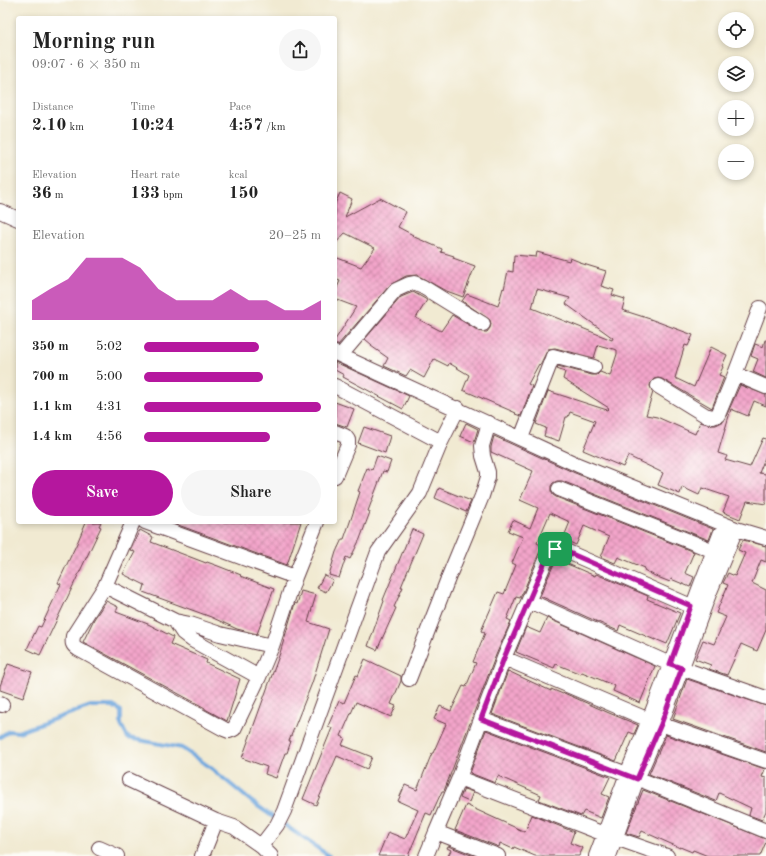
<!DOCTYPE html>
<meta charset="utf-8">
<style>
body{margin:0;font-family:"Old Standard TT",serif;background:#f6f6f6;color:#222;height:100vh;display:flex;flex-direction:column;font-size:15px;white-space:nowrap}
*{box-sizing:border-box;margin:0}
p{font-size:13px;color:#767676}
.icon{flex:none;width:22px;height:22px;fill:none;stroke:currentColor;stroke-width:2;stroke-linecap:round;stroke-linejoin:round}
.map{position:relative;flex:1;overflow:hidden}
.side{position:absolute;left:16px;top:16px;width:321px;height:508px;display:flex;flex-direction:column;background:#fff;border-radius:4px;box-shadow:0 2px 6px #0003}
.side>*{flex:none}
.buttons{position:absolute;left:718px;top:12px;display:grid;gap:8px}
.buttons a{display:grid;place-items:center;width:36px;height:36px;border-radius:50%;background:#fff;box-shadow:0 2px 6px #0003;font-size:20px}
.pin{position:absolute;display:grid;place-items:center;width:34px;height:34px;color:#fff;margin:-17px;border-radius:8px;box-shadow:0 2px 6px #0006}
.round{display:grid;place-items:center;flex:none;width:42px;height:42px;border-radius:21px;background:#f6f6f6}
.overview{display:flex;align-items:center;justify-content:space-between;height:68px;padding:0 16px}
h1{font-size:22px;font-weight:800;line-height:30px}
.stats{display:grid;grid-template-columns:repeat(3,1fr);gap:6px;height:68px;padding:4px 16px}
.stats div{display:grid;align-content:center}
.stats b{font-size:17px;font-weight:800}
.stats small{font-size:11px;font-weight:400}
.stats p{font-size:11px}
.chart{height:112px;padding:8px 16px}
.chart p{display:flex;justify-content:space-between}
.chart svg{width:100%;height:72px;margin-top:4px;fill:#b5179e;opacity:.7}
.action{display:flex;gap:8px;margin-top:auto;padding:8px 16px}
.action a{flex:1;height:46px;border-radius:24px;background:#b5179e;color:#fff;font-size:16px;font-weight:800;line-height:46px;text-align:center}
.action a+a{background:#f6f6f6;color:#222}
ul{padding:0 16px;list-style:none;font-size:13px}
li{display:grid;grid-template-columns:64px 48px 1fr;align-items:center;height:30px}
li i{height:10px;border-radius:5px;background:#b5179e}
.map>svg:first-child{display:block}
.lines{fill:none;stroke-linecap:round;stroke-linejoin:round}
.stream{stroke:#6fa7de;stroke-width:4}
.building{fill:url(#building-cross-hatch);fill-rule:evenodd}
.street-casing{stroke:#633d44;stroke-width:16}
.street{stroke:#fff;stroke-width:14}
.route-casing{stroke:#fff;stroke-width:8}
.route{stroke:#b5179e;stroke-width:5}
</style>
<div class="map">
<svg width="766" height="856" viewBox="0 0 766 856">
<defs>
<pattern id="building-cross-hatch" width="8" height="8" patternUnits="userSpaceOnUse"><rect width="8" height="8" fill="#f3a5ca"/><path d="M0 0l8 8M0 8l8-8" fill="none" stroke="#c786a4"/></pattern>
</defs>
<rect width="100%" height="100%" fill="#fdfcf7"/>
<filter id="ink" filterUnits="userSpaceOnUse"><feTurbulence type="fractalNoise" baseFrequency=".025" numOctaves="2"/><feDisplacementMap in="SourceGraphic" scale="8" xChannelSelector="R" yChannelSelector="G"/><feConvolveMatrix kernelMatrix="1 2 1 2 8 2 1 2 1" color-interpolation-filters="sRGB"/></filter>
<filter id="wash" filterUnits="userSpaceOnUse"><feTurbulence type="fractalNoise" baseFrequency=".012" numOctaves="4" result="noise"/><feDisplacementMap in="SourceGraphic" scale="16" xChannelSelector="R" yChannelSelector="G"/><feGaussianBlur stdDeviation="0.9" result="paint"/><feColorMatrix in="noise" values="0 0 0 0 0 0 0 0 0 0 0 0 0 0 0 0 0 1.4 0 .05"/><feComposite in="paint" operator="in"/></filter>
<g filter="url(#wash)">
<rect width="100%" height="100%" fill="#f1ead2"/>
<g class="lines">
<path class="stream" d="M0,737l9,-6 9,1 73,-26h22l8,5v14l7,13 54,10 29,20 41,34 77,54"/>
</g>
<g id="blocks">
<path class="building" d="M340,193l12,6 -7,18 35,-19 26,14 -8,15 15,8 -1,1 30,13 -1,3 13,4 -1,2 22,8 -12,31 -19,-7 -27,-15 -11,1 -16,9 -52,60h-3v-5l21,-33 -21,-8v-7l5,-11 -5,-2v-22l26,10 14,-19 -30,-15 -10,11v-40z
M537,252l32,9 1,-3 10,4v1l26,8 -5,15 13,4 -2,5 13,4 -3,11 28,9 43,16 -5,11 -3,-1 -10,33 19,9 17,-40 16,8 -5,11 1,1 -4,8 5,2 -12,31 -50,-29 -4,-1 -4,1 -3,3 -1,4 3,6 -7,23 11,2 38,17 5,-12 11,3h5l8,-4 16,-36 26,10v11l-12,-5 -6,15 -17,-7 -13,44 9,3 -2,4 25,7 13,-29 3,1v16l-7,18 7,1v30l-19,-3 -7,18 -17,-7 6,-15 -27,-9 -3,7 -17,-8 -2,7 -22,-9 5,-12 -35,-17 -5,11 -40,-17 12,-29 -25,-9 -2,5h-2l-7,24 -15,-5 2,-8 -10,-4 12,-33 59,19 2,-2 -46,-29 2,-7 -8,-3 1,-3 34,9h5l3,-3 10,4 7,-22v-4l-19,-5 -4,13 -39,-10 -7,1 -8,16 -1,-1 -11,20 4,2 -11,30 -6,-2 1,-1 -53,-23 6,-15 -20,-12 -1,3 -14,-7 -10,19 -14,-8 -4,6 -22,-10 4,-8 -17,-12 1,-1 -7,-6 36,-42 12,-5 14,8 -11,18 25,13 11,-16 27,16 3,1h5l3,-4 1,-4 -1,-4 -28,-19 5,-7 31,12 5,-18 1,1 4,-18 5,1 1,-17 22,2zM537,289l33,9 -4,6 47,34 -1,2 -80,-32z
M765,340h1v38l-13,-6 5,-13 -7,-3 4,-12 8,3z
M335,362l74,34 -6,13 -60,-32 1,-2 -9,-5z
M335,402l19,7 -7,18 -12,-4z
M466,423l12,6 -4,13 -14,-6z
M364,427l26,9 -5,17 -27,-10z
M494,436l81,37 138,56 -4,11 -147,-59h-5l-4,2 -2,3v5l2,4 3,2 138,55 -9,21 9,4 -4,10 -19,-8 -1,3 -15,-6 -11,-6 1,-2 -27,-11 -3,6 -14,-6 8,-20 -25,-11 -8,19 -13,-6 7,-17 -20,-9 -13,30 5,3 -18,44 -4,8 -4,-1 -9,22 4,2 -15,34 -52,136h-2l-11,24 -5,-2 -18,43h-30l10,-24 17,7 13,-29 -20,-9 7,-16 12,5 15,-37h1l13,-29 -12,-5 6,-13 11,5 12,-25 3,1 10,-24 -3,-1 12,-29 -4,-2 17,-39 6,2 12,-29 -4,-2 11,-26 -15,-6 5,-11 17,8 8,-20 -18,-8 13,-29 -42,-19v-5z
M377,456l14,5 -4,11 -4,-1 -15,40 2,1 -10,27 -10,20 -4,-2 -7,21 -10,-3 7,-23 6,-13h2l7,-20 9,-27 -2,-1 4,-10 5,-13 5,2z
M439,488l32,13 -5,11 -31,-14z
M86,522h15l-2,4 2,1 -61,128 -13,-6 11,-23 3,1 20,-43 -3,-1 20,-42z
M170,522h131l-14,43z
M412,529l11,5 -22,53h2l-9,20 2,1 -19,42 -9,-4 16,-45 -1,-1z
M140,530l13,7 -2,5 55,21 1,-1 11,4 23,9 -1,1 34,13 -17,45 -20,-5 -26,-12 -68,-25 2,-7 -22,-11 12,-22 -5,-2z
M743,540l23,6v16l-5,-2 -9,23 14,7v40l-9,21 -16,-7 -14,31 -18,-6 2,-4 -16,-6 8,-19 11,4 12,-27 -10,-4 12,-28 -5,-2 5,-10 7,3 10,-23 -7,-3z
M556,559l39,17 1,-2 52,22 -1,3 33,14 -13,31 -12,-5v1l-35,-15 -2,6 -78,-35z
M324,575l9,5 -7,12 -9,-4z
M301,591l15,4 -8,27 21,7 -17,54 -23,58h2l-4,12h-2l-9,25 -11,-4 2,-7 -25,-9 38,-105 15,-50 2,1z
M106,601l12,6 -2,5 32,12 25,13 -3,7 37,16 -1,3 34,16 -13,42 -22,-12v-1l-122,-66 11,-23z
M547,618l108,48 -15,37 -27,-12 2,-5 -33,-14 -1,2 -25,-10 -2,4 -38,-16 10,-25 14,6z
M365,659l36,17v5l-10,23 5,2 -5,11 -35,-15 -15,34 4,2 -3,7 30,12 -5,12 -30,-13 -21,49 -13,-6 29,-71 -4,-2 11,-25 5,2 12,-28 2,1z
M8,664l24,8 -9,26 -23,-8v-4z
M508,671l43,20v-2l12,5 1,-1 45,20 29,12 -4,9 -5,-2 -13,29 -124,-47z
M687,679l79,27v46l-93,-33z
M486,730l124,47 -8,17 7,3 -8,21 -17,-7 -3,5 -42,-16 2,-5 -43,-19 -3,7 -25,-10z
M666,735l99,34 -3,8 4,1v33l-4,9 -13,-5 2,-7 -32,-15 -3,8 -67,-27z
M464,789l9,3 -4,10 -9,-4z
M643,790l123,49v3l-6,14h-52l-15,-6 -1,2 -12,-5v1l-38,-17 -3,6 -13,-4z
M466,805l59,27 7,-17 42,17 -4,11 13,5 -4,8h-44l-21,-9 -1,2 -13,-6 -1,4 -44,-17z
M448,846l26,10h-26l3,-6 -4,-2z"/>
</g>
</g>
<g filter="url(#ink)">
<use href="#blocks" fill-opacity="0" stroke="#633d44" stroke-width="1"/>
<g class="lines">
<defs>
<path id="street" d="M0,211l18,8
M760,308l-25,66 31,13
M335,353l243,112 158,64 30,9
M341,355l55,-65 13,-6 5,-1 9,4 60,37
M335,386l106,56
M658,386l47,29 8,2 5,-2 17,-41
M335,432l10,4 3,4v5l-13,31
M521,438l32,-82 41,11
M559,489l155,62
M133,522l-28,64 -32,50c-1,7 -1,9 5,13l146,80 5,2 5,-2 25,-52 13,-31 23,-69 22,-55
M145,522l150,55
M105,586l70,35 15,3 30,10 52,12
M529,601l141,63 96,34
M175,621l8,12 9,7 67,37
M504,658l145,62 117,41
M409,679l40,-103 33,-80 6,-19v-5l-5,-16 -1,-10 7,-23
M0,704l2,1
M481,719l146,55 139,57
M459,778l145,56 63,22
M129,780l87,41 18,6 27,19
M99,848l18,8
M202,856l14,-35
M271,856l-10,-10 16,-21 7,-14 94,-259 42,-59 21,-51 17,-34
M426,856l10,-24
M498,856l-62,-24 23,-54 45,-120 45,-105 6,-4h6l130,57
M596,856l31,-82 22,-54 75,-196
M609,856l28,-77 24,-55 48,-130 27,-65"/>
</defs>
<use href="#street" class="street-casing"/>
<use href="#street" class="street"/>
</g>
</g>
<g class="lines" filter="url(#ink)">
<defs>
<path id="route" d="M558,548l133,58 -21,58 12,4 -21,56 -24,55 -156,-60 23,-61 45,-105 3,-4z"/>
</defs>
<use href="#route" class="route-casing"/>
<use href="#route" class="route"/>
</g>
</svg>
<div class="buttons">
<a><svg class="icon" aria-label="locate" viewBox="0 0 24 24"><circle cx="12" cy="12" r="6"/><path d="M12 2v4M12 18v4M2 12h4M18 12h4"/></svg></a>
<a><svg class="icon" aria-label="layers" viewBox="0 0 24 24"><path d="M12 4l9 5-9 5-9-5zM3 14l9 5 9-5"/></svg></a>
<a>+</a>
<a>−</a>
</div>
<div class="pin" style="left:555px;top:549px;background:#1e9e55"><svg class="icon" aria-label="arrive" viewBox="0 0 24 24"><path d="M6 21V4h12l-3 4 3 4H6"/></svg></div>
<section class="side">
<div class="overview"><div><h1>Morning run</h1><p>09:07 · 6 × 350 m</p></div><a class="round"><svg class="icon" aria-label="share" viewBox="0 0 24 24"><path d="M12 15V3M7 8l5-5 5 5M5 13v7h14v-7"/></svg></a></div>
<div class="stats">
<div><p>Distance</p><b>2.10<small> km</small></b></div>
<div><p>Time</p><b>10:24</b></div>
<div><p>Pace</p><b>4:57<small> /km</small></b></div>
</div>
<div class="stats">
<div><p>Elevation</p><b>36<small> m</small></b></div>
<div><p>Heart rate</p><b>133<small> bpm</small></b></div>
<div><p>kcal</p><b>150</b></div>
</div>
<div class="chart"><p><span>Elevation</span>20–25 m</p>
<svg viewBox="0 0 160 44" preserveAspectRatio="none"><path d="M0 44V32L10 25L20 19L30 6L40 6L50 6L60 12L70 25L80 32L90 32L100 32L110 25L120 32L130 32L140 38L150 38L160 32V44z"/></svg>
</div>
<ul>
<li><b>350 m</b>5:02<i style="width:65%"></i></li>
<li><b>700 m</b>5:00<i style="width:67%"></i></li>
<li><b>1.1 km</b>4:31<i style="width:100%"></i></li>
<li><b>1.4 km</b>4:56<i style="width:71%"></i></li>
</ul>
<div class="action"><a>Save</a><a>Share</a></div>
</section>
</div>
